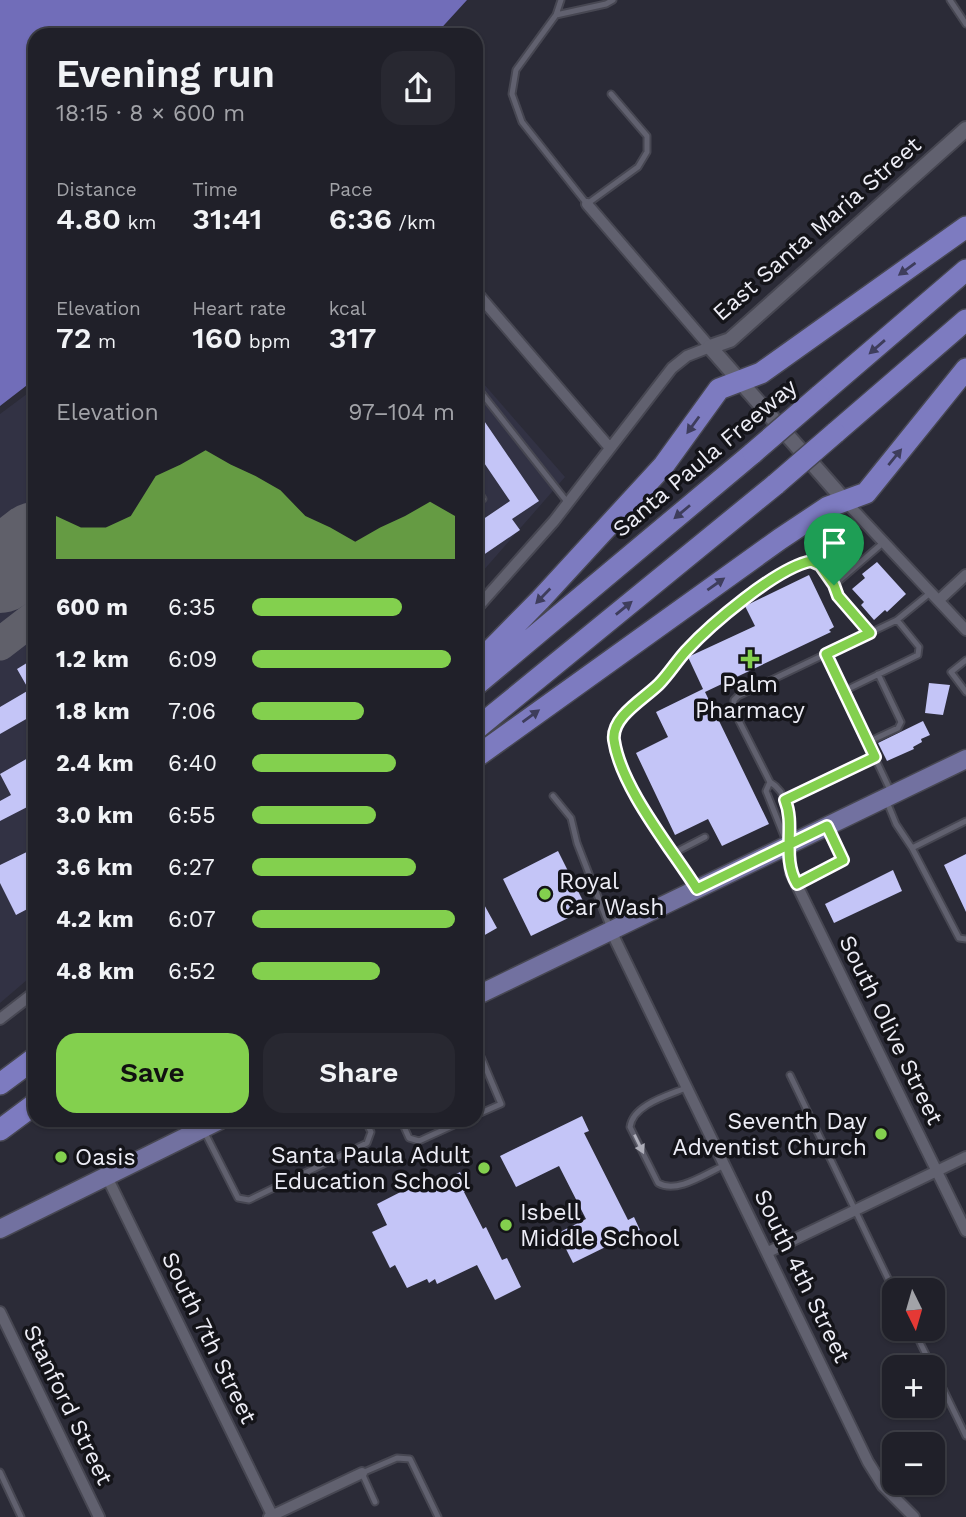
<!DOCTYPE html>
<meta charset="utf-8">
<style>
body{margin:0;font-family:"Work Sans",sans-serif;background:#282831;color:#f1f3f6;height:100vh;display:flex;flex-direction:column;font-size:26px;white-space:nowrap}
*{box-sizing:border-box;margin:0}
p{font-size:23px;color:#a2a3a8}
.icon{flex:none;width:38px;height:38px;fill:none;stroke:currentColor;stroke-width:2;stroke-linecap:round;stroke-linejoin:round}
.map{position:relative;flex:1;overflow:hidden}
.sheet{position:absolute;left:28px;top:28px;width:455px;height:1099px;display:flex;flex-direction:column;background:#202029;border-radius:21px;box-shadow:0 2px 5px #0004,0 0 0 2px #3d3e46}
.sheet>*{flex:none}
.needle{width:46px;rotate:175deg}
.tools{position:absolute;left:882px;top:1278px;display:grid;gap:14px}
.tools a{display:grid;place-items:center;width:63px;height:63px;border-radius:14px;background:#202029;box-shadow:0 2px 5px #0004,0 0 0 2px #3d3e46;font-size:35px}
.pin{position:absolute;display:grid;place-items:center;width:60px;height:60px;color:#fff;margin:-72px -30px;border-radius:50% 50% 50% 0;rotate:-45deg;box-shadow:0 0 7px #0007}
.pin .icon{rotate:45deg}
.round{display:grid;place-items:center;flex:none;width:74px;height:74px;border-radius:21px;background:#282831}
.headline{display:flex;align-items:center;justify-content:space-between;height:119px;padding:0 28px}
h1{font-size:38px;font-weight:600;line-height:52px}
.figures{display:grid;grid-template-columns:repeat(3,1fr);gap:10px;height:119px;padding:7px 28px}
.figures div{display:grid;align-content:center}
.figures b{font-size:30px;font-weight:600}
.figures small{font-size:19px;font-weight:400}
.figures p{font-size:19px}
.chart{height:196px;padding:14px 28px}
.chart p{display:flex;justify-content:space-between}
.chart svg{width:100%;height:126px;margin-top:7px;fill:#83d04e;opacity:.7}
.action{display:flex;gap:14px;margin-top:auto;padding:14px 28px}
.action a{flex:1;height:80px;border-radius:21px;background:#83d04e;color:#111;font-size:28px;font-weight:600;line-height:80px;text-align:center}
.action a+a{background:#282831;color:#f1f3f6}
ul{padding:0 28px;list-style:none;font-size:23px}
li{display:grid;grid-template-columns:112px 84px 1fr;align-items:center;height:52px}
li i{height:18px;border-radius:9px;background:#83d04e}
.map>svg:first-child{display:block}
.built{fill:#323244}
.water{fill:#716db9}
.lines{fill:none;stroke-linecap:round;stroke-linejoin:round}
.taxiway{stroke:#60606a;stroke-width:33}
.runway{stroke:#60606a;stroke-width:84}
.building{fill:#c4c5f7}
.service-casing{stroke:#474752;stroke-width:9}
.minor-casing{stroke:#474752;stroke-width:14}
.tertiary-casing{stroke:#474752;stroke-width:18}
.primary-casing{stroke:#474752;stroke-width:21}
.motorway-casing{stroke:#474752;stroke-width:24}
.service{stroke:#61616f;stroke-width:5}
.minor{stroke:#61616f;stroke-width:10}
.tertiary{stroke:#61616f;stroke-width:14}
.primary{stroke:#7271a0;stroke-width:18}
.motorway{stroke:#7d7bc0;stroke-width:21}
.motorway-bridge-casing{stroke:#474752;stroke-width:24;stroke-linecap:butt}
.motorway-bridge{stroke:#7d7bc0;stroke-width:21}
.oneway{fill:#3e3d5c}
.oneway2{fill:#aeaeb9}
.route-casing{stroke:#fff;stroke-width:14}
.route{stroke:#83d04e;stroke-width:9}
.poi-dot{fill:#83d04e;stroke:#141419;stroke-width:2.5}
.labels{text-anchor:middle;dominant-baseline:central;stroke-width:7;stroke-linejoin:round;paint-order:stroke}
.street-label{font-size:23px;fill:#ededf6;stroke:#141419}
.poi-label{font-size:23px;fill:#ededf6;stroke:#141419;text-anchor:start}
</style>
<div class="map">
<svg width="966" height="1517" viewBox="0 0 966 1517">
<rect width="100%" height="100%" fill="#2b2b37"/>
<path class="built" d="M476,375l89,102 -89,102z
M35,388v585l-35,30v-589z"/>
<path class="water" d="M0,0h467l-32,35h-400v344l-35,27z"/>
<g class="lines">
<path class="taxiway" d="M0,644l35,-27"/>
<path class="runway" d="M0,571l35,-27"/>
</g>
<path class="building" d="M476,409l63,92 -27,18 8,11 -44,30v-36l34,-23 -34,-50z
M877,562l29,32 -19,18 -2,-2 -11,10 -13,-15 3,-3 -12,-13 13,-11 -3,-4z
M809,575l25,52 -5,3 2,2 -126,60 64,132 -47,22 -14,-27 -33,16 -39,-82 32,-16 -12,-25 47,-23 -15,-32 67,-31 -10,-20z
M35,658v56l-35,20v-27l29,-17 -12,-21z
M929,683l21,2 -7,30 -18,-2z
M923,721l7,14 -9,4 1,3 -9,5 1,2 -27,12 -9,-18z
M35,754v49l-35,18v-20l11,-6 -11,-21z
M35,848v57l-19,10 -16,-32v-18z
M558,851l29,58 -56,27 -28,-57z
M966,854v58l-22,-47z
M893,870l9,21 -68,32 -9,-19z
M476,890l21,38 -21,12z
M582,1116l7,15 -5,2 44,87 6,-3 6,13 -67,33 -15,-30 28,-14 -27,-53 -43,21 -16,-31z
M460,1172l9,18 -5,2 19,37 3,-2 16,33 5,-2 14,29 -26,13 -18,-35 -40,19 -2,-5 -6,4 -2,-4 -20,9 -12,-23 -5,3 -18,-36 15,-7 -10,-21 55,-28 4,8z"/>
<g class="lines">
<defs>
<path id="service" d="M561,0l-5,15 -40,55 -4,24 10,28 65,82 51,-37 9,-15v-16l-36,-42
M950,0l16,24
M556,15l50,-11 7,-4
M476,386l92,117
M476,488l7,11
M834,585l50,-43
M826,654l65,138
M966,660l-15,12 15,20
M844,691l74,-36 1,-8 -22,-27
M868,742l30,-14 3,-6 -23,-48
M770,782l-4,9 20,50
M553,796l18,22 6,25 33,85
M785,800l90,-43
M887,802l9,22 16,24 47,90 7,1
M788,842c0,-21 4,-47 -18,-60l-36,-71v-11l4,-4 159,-76 33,-27
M912,848l54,-27
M674,853l31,-16
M797,884l46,-24 -15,-31
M695,886c-24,-37 -78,-105 -81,-148 -2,-20 32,-41 46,-55 10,-10 17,-22 27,-32 17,-19 101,-91 123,-90 17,1 22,26 28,36 8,13 22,24 32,36
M476,1045l25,59 -25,11
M790,1075l104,216
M688,1087c-18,8 -55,17 -58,40l28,56c19,11 47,-9 65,-17
M401,1120l8,18 10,3 46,-21
M204,1131l34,67 11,2 118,-57 4,-11 -6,-12
M913,1328l19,39
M933,1368l33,68
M0,1472l21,45
M375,1502l-13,-29 35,-15 13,1 28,58"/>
<path id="minor" d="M476,292l134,156
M845,501l121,129
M939,600l27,-25
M476,609l78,-88 118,-153 15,-12 23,-9 -123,-143
M788,845l3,28 175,358
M611,931l257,531 15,24 31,31
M0,1019l35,-27
M107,1177l166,340
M768,1252l198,-95
M0,1312l99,205
M269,1517l93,-44"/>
<path id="tertiary" d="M845,501l-135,-154 20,-7 236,-211"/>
<path id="primary" d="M476,996l490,-237
M0,1229l220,-109"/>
<path id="motorway" d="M819,396l147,-126
M835,433l131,-113
M476,665l64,-65 124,-135 55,-76 42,-16 205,-146
M476,685l277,-232
M476,729l300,-245
M476,757l304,-218 48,-32 38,-14 100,-124
M0,1084l35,-26
M0,1130l35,-26"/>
</defs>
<use href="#service" class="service-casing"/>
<use href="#minor" class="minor-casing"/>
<use href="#tertiary" class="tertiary-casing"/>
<use href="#primary" class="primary-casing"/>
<use href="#motorway" class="motorway-casing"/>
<use href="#service" class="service"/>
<use href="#minor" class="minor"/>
<use href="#tertiary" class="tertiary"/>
<use href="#primary" class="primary"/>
<use href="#motorway" class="motorway"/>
<defs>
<path id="motorway-bridge" d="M753,453l66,-57
M776,484l59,-51"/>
</defs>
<use href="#motorway-bridge" class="motorway-bridge-casing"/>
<use href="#motorway-bridge" class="motorway-bridge"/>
</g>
<defs><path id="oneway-solid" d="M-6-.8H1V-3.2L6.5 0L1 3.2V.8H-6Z" transform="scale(1.75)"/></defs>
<g class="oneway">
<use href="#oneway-solid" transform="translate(907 269) rotate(144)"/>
<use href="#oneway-solid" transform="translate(877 347) rotate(139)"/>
<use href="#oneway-solid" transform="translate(693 425) rotate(126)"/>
<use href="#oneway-solid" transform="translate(895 457) rotate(-51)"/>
<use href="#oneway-solid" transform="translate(682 512) rotate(140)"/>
<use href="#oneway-solid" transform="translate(716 584) rotate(-35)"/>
<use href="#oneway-solid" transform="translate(543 596) rotate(134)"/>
<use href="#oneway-solid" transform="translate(624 608) rotate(-39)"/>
<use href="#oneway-solid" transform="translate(531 716) rotate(-36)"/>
</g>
<use class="oneway2" href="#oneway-solid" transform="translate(639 1144) rotate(64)"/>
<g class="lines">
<defs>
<path id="route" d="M834,585l-14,-20 -9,-4c-35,7 -101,64 -125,90 -10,11 -17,23 -27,33 -15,15 -48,33 -45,56 7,48 57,108 83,149l130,-63 16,34 -46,24c-16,-27 -1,-58 -12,-84l90,-43 -49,-103 44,-21 -32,-37 -4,-11"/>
</defs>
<use href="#route" class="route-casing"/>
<use href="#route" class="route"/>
</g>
<g class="poi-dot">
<path d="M746.5 648.5h7v7h7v7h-7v7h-7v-7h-7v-7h7z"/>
<circle cx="545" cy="894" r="7"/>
<circle cx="881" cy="1134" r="7"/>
<circle cx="61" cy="1157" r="7"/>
<circle cx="484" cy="1168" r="7"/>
<circle cx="506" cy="1225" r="7"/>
</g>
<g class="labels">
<g class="street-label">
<text transform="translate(817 229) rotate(-41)">East Santa Maria Street</text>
<text transform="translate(705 458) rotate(-40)">Santa Paula Freeway</text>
<text transform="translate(891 1030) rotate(64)">South Olive Street</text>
<text transform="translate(802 1276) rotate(64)">South 4th Street</text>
<text transform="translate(209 1338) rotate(64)">South 7th Street</text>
<text transform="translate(68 1405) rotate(64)">Stanford Street</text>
</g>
<g class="poi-label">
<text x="750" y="684" text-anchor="middle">Palm<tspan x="750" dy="26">Pharmacy</tspan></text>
<text x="559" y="881">Royal<tspan x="559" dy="26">Car Wash</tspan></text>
<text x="867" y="1121" text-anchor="end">Seventh Day<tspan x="867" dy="26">Adventist Church</tspan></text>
<text x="470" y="1155" text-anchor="end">Santa Paula Adult<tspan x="470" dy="26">Education School</tspan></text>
<text x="75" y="1157">Oasis</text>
<text x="520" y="1212">Isbell<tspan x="520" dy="26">Middle School</tspan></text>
</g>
</g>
</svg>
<div class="tools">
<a><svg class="needle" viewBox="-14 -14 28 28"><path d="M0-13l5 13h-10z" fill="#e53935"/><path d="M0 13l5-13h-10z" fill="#a2a3a8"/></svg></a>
<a>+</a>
<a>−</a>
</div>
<div class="pin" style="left:834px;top:585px;background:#1e9e55"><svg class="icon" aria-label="arrive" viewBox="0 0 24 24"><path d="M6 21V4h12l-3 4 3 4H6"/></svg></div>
<section class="sheet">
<div class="headline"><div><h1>Evening run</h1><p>18:15 · 8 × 600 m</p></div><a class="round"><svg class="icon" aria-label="share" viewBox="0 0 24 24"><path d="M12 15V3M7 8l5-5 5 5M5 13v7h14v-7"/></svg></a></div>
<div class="figures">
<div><p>Distance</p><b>4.80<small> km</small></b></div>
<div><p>Time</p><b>31:41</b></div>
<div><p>Pace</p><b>6:36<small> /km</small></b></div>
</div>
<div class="figures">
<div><p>Elevation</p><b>72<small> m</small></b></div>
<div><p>Heart rate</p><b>160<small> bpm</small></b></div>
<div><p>kcal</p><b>317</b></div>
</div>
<div class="chart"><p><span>Elevation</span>97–104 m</p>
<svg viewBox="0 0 160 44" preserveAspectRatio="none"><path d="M0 44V29L10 33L20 33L30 29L40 15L50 11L60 6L70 11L80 15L90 20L100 29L110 33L120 38L130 33L140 29L150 24L160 29V44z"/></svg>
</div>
<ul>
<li><b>600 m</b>6:35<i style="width:74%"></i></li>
<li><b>1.2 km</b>6:09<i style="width:98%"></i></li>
<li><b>1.8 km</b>7:06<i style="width:55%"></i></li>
<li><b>2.4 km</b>6:40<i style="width:71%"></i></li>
<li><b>3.0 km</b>6:55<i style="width:61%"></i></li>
<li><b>3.6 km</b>6:27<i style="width:81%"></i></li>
<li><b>4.2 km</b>6:07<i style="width:100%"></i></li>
<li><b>4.8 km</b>6:52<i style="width:63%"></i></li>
</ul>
<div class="action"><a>Save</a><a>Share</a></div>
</section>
</div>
